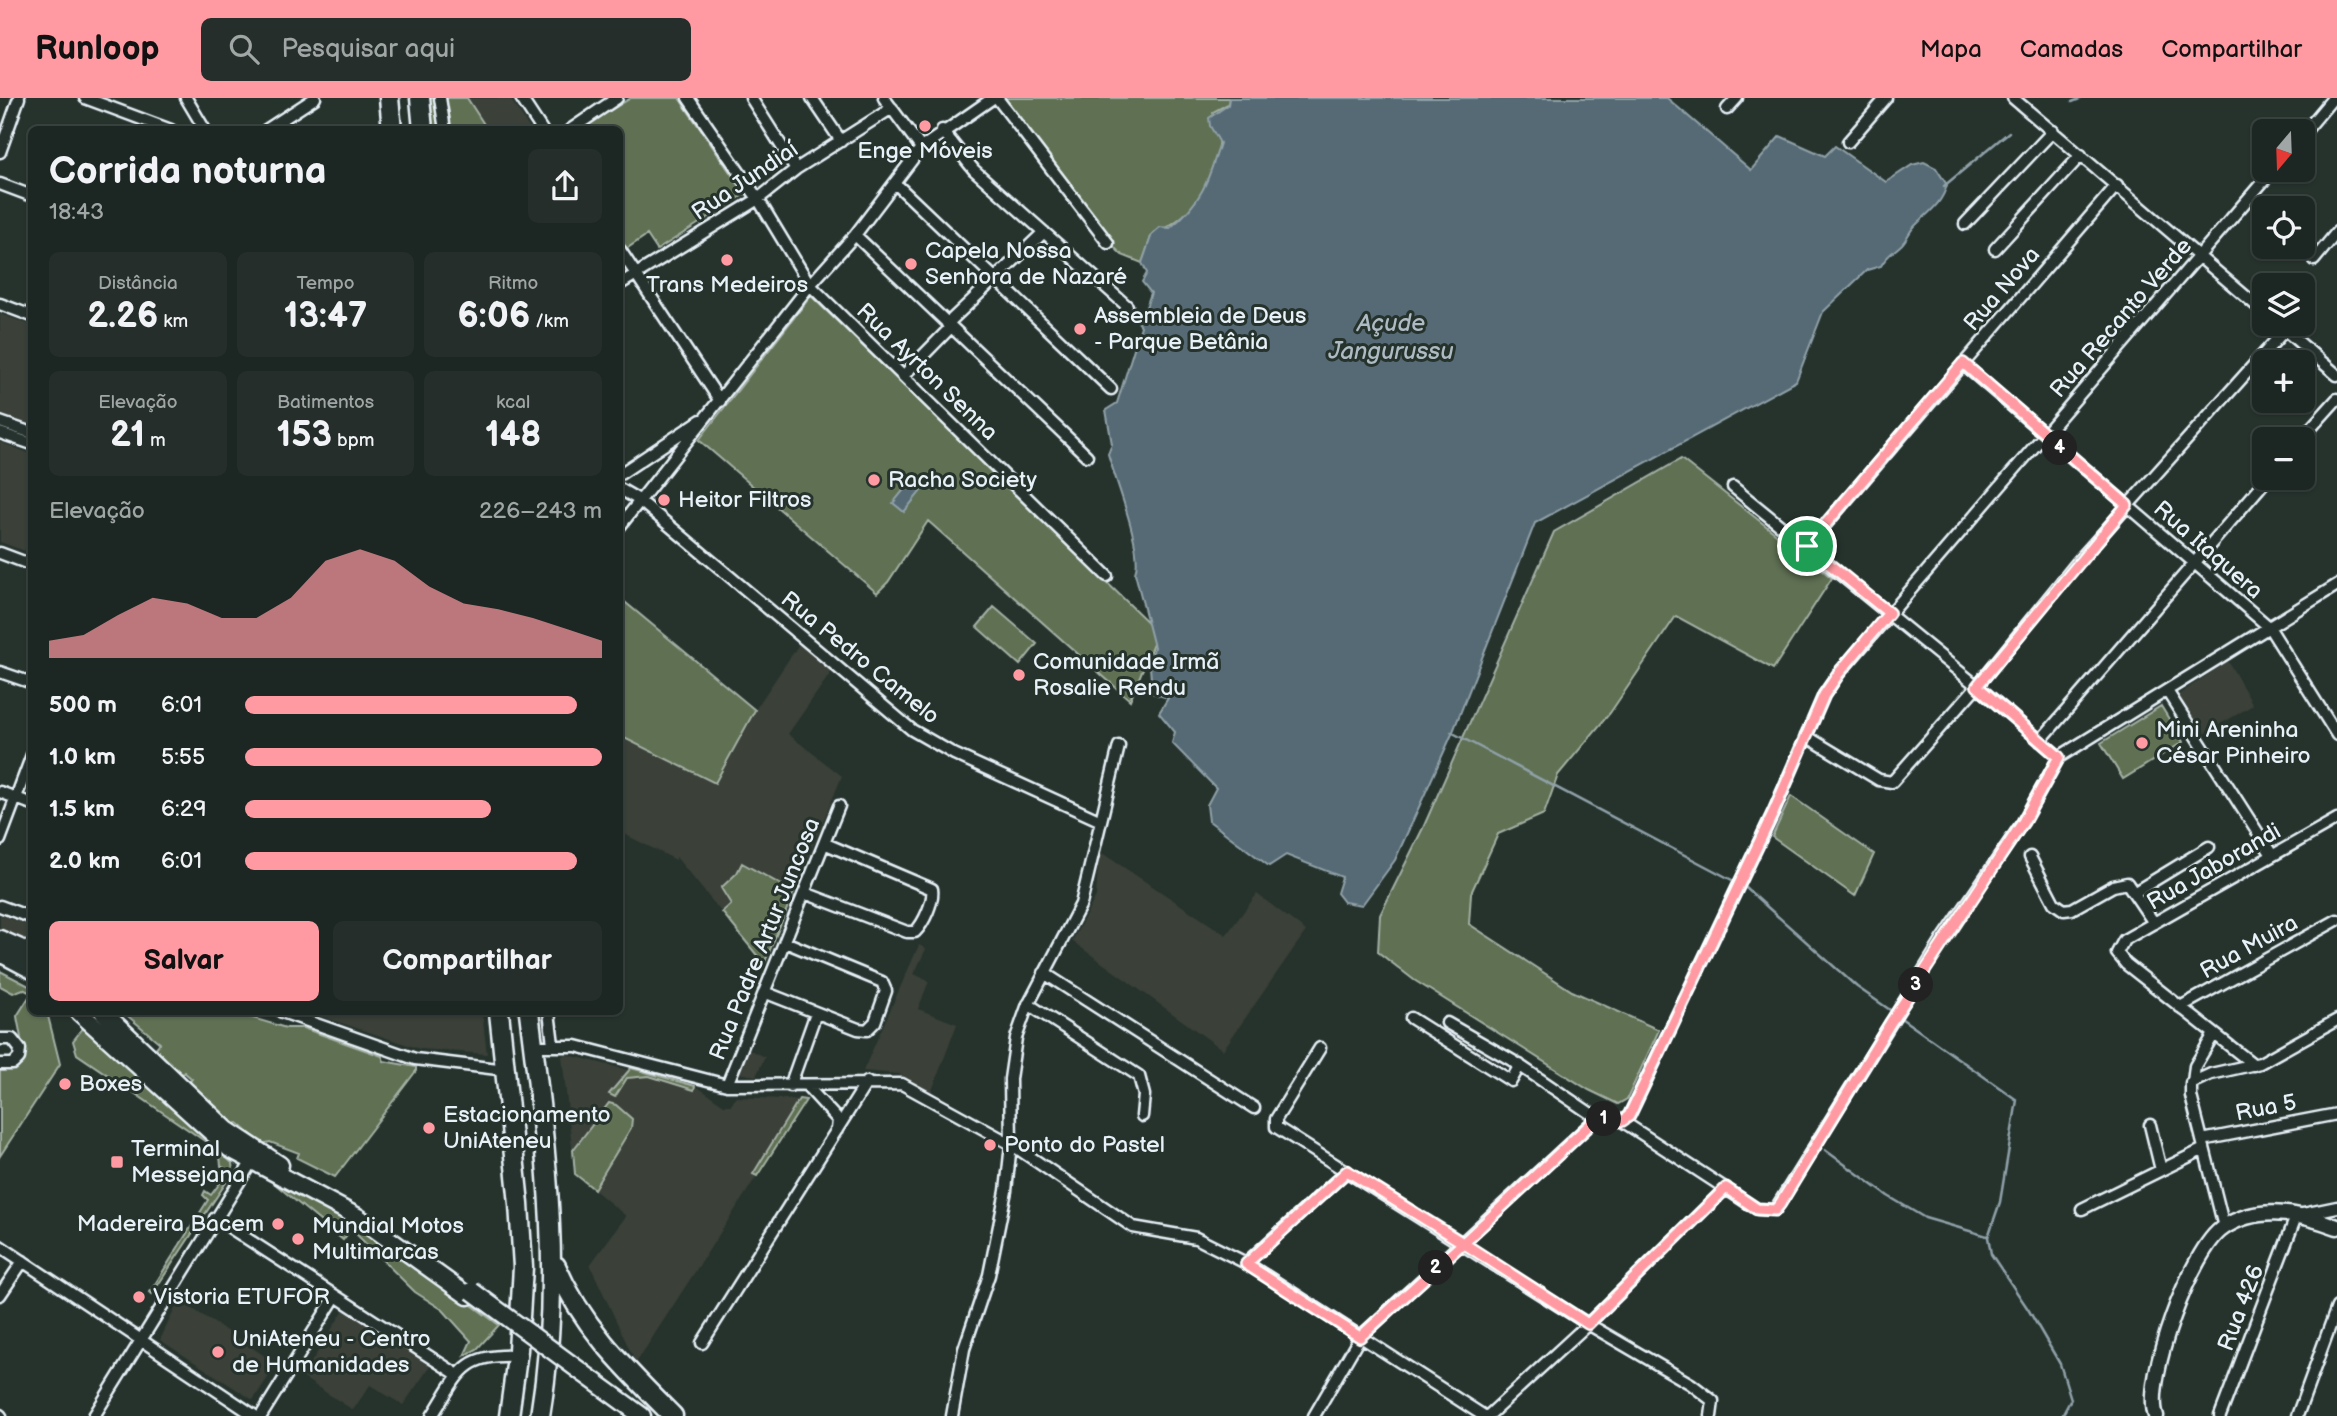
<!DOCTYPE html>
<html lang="pt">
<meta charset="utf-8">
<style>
body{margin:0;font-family:"Balsamiq Sans",sans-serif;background:#252e2a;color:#f1f3f6;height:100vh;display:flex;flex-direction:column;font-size:26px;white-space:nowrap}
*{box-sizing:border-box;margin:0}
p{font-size:23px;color:#a0a5a5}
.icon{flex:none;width:38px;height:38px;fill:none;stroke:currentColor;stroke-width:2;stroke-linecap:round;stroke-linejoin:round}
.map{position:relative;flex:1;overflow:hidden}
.panel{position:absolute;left:28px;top:28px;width:595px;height:889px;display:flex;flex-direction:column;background:#1c2622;border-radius:10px;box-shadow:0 2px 5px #0004,0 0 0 2px #3a4340}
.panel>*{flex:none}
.needle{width:46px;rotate:199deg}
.tools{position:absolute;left:2252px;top:21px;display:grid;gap:14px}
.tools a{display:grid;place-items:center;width:63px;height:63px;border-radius:10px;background:#1c2622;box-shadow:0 2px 5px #0004,0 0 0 2px #3a4340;font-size:35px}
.pin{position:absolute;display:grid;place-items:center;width:60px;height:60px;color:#fff;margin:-30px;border:4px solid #fff;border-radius:50%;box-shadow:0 2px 7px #0007}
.km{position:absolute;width:35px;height:35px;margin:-18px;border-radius:50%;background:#222;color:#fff;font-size:19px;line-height:35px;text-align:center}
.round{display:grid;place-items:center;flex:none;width:74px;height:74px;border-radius:10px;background:#252e2a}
.headline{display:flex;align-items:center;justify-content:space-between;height:119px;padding:0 21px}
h1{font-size:38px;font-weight:700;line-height:52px}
.metrics{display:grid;grid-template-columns:repeat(3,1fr);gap:10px;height:119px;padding:7px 21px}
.metrics div{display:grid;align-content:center;border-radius:10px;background:#252e2a;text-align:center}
.metrics b{font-size:35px;font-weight:700}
.metrics small{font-size:19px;font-weight:400}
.metrics p{font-size:19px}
.chart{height:196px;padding:14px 21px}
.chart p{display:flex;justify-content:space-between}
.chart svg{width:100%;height:126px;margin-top:7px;fill:#ff9aa2;opacity:.7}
.action{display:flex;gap:14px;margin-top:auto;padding:14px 21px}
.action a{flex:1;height:80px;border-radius:10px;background:#ff9aa2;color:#111;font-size:28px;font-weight:700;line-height:80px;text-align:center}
.action a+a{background:#252e2a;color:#f1f3f6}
ul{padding:0 21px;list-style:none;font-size:23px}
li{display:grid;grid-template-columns:112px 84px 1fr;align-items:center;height:52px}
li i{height:18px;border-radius:9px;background:#ff9aa2}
header{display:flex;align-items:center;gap:42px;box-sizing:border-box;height:98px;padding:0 35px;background:#ff9aa2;color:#111}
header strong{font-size:33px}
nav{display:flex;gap:38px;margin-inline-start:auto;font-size:24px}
.search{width:490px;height:63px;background:#252e2a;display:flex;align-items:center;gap:18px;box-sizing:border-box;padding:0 24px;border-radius:10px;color:#a0a5a5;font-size:26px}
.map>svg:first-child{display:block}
.built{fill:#3a4039}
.green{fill:#5f7052;stroke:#a4b0a5;stroke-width:2}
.water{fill:#566b74;stroke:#90a1a9;stroke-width:2}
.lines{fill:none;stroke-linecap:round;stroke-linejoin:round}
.stream{stroke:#90a1a9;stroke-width:2.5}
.street-casing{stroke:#e8f1f8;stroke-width:15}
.secondary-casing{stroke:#e8f1f8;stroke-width:19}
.primary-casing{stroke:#e8f1f8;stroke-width:21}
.highway-casing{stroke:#e8f1f8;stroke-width:23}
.street{stroke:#26332d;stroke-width:10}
.secondary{stroke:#26332d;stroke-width:14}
.primary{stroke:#26332d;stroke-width:16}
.highway{stroke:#26332d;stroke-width:18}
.primary-bridge-casing{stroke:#e8f1f8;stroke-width:21;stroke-linecap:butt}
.primary-bridge{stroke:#26332d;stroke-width:16}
.route-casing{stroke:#fff;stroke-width:14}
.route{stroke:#ff9aa2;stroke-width:9}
.poi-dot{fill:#ff9aa2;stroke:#26332d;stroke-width:2.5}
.labels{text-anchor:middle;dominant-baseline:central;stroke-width:6;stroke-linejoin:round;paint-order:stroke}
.poi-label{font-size:23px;fill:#e8f1f8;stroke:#26332d;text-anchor:start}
.street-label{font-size:23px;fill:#e8f1f8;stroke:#26332d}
.water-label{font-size:24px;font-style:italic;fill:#aebbc3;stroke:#26332d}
</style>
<header>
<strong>Runloop</strong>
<div class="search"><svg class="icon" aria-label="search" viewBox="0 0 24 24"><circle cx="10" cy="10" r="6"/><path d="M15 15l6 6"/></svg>Pesquisar aqui</div>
<nav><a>Mapa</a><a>Camadas</a><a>Compartilhar</a></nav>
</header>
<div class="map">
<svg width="2337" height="1318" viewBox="0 0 2337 1318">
<rect width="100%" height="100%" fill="#26332d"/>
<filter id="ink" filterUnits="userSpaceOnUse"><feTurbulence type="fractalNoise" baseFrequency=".0143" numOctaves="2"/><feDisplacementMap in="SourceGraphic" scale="14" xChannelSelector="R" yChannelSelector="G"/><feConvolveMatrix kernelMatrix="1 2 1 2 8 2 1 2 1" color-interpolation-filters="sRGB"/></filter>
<g filter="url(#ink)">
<path class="built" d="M467,0h43l20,31h-43z
M0,216l31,11v101l-31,-12z
M0,344l31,12v79l-6,18 -25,-9z
M799,546l33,27 -44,63 54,42 -78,188 -88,-107v3l-56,-28v-96l94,47 41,-73z
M2228,563l25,44 -51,30 -24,-40z
M1099,753l127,84 31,-41 49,37 -83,119 -151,-109 24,-45z
M0,817l31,11v17l-31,-12z
M919,847l7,4 -12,25 15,7 -11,28 39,15 -26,69 -32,-19 -36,-3z
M308,914h174l5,42 -67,-5z
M747,951l18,8 -9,19 -18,-3z
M565,956l134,34 25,17h7l5,-8 70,3 -170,263 -46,-98 36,-49 -51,-42 -13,-118z
M179,1202l98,64 -24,36 -93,-60z
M348,1212l83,55 -28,40 -33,-20 -17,25 -51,-33 41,-66z"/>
<path class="green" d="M429,0h38l20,31h-54z
M631,0h48l66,96 -88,56 -10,-15 -21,14 -6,-11v-108l-40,-1z
M1004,0h225l-1,6 -15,8c2,10 8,23 6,33 -5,41 -29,75 -67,89l-10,29 -20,-8 -9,-9z
M811,198l347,336 -28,68 -202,-179 -40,61 -11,11 -178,-153z
M1681,361l151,119 -59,91 -97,-53 -66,97 -52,62 -14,39 -46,20 -27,59 -2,31 103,67 87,39 -32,69 -9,5 -29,-14 -175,-110 -36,-28 2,-37 43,-87 131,-296z
M620,500l135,112 -40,73 -95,-47z
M994,509l43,37 -17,21 -43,-38z
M2161,608l22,36 -60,37 -22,-36z
M1791,698l83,58 -19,42 -83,-59z
M742,765l52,29 -30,72 -42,-52 9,-8 -10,-16 16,-15z
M0,873l31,16 -2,5 -6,-3 -10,4 -13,-7z
M31,896l1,18h15l13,52 -60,92v-85c33,-4 20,-33 17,-55z
M123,914h110l53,16h17l79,28 2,5 32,6v4l-81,106 -38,-19 2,-5 -29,-11 -8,2 -24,-21 -6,1 -43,-41 3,-4 -8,-7 -3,4 -27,-26 6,-7z
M84,929l148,136 1,9 -81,122 -2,-2 58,-92 -5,-5 2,-4 6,4 18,-24 -8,-5 -1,-10 -8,-10 -135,-92 -4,-13z
M631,970l64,18 -1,4 -45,-14 -22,2 -12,19 -6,-3z
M799,1001l7,1 -49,76 -4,-2z
M609,1005l7,2 16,14 -1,9 -37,61 -19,-15 -2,-24z
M275,1086l16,2 79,44 129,95 -22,24 -13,7 7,-15 -28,-31 -28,-18 -64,-63 -8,11z"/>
<path class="water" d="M1229,0h438l84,72 29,-34 45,20 10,-10 51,36 26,-17 12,-3 12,6 11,17c-6,21 -20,28 -34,43 -5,6 -7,13 -13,18 -8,7 -14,10 -19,20l-14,4 -44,42 -27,69 -261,142 -83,211 -57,126 -33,45 -18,-3 -7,-9 5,-16 -56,-22 -17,11 -60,-45 -2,-16 9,-17 -44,-45 3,-11 -16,-19 9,-15 -16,-5 -2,-27 4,-19 -19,-74c9,-22 -20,-94 -27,-119l4,-10 -6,-34 11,-7 24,-77 -6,-8 11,-11 5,-14 -9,-11 5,-9 -5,-10 10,-29 8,-7 10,1c32,-26 38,-47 50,-85l-10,-17 -1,-8 19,-13z
M910,384l11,9 -17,21 -11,-9z"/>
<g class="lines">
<path class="stream" d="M2072,4l10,-4
M1944,88l65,-54
M1451,634l281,148
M1746,790l111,99 36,25
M1898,918l119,84 -17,102 -12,35 3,17 37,55 32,55 11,35 -9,17
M1825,1052l63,46 37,22 62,18"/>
<defs>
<path id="street" d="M85,0l86,32
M186,0l19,32
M440,0l5,32
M521,0l21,32
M688,0l70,101 52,86 297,291
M751,0l45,71
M812,0l29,43
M884,0l37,50
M997,0l111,145
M2013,0l251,214
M1727,11l10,-11
M266,32l49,-32
M570,32l47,-32
M942,32l32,40 153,136
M2303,36l30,-36
M1848,44l38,-44
M0,54l19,-54
M895,85l216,206
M0,86l32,12
M1965,126l88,-93
M855,137l232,221
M1995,151l86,-94
M620,152l100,151
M2314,162l23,-28
M620,186l138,-85 38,-30 96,-61
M0,206l32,12
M947,226l97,-92
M2278,226l59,51
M1963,266l306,263 68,108
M904,277l47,-48
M0,324l32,11
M0,335l32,11
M2301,341l36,-40
M620,376l81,-54
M1733,389l244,199 82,71
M620,391l19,11 273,230 42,24 147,67
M620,428l190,-241 45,-50 66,-87 72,-50
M1807,448l310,-361
M0,455l32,12
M0,574l32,11
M2167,593l105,164
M1806,638l73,44 13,2 85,-96 103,-127 205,-229
M2040,643l228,-263
M0,694l32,12
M0,742l32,-85
M2030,759l24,46 10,7 8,-1 41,-23 14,-3 27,40
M2135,794l74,-45
M805,795l102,39h8c9,-9 19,-31 17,-43l-106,-45
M0,808l32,12
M1044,875l210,135
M764,894l94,37 9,1 8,-8 11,-31 -4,-9 -97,-40
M1028,906l111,72 5,19 -2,21
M2180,909l157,-87
M282,914l133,47 91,11
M549,914l4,32
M1411,920l100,63 9,-16
M1447,925l66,38 84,57 25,3 7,-5 145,-305 50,-116 15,-22 434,-503
M0,941h12l8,10 -1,9 -6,6h-13
M533,948h43l151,39 175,-1 109,60 122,83 63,11 50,25 238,153
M1320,950l-44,71v8l312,197 103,60 22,17 -2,15
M2254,967l-128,-101 -9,-11 7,-13 213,-121
M2193,984l2,-16 19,-32
M727,987l112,-279
M806,987l32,35 -1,10
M790,988l26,-73
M1622,1023l135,88 18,1 168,-271 80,-117 36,-65 278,-172
M2150,1027l11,45
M2202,1042l135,-26
M2082,1111l122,-60
M2303,1116l34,-7
M215,1120l243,157
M2224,1129l-33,-131v-13l20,-9 49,-11 77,-43
M0,1148l255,170
M1246,1165l101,-92
M0,1197l23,-34
M702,1245l165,-261
M0,1317l1,1
M94,1318l160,-258
M261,1318l74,-119
M432,1318c27,-42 30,-63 85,-60
M952,1318l12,-67 25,-74 17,-84 5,-47 -1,-65 6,-41 11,-31 54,-103 38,-158
M1314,1318l46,-79 237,-219
M1488,1318l100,-92 138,-136
M2220,1318l77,-202
M2297,1318l40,-109"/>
<path id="secondary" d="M2156,1318c-13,-35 36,-168 67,-188 35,-24 78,-15 114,-1"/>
<path id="primary" d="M0,841l32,14
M0,855l32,17
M79,914l151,137 128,68 110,79
M103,914l124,118 53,35
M583,1275l59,43"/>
<path id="highway" d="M389,0l3,32
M420,0l3,32
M499,914l20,192 4,63 -5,83 -9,66
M529,914c17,137 34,265 11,404
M556,1168c26,61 71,104 117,150"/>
</defs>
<use href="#street" class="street-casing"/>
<use href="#secondary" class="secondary-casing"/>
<use href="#primary" class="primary-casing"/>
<use href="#highway" class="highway-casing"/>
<use href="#street" class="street"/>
<use href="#secondary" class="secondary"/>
<use href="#primary" class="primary"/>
<use href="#highway" class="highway"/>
<defs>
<path id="primary-bridge" d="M472,1193l111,82"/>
</defs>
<use href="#primary-bridge" class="primary-bridge-casing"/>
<use href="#primary-bridge" class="primary-bridge"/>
</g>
</g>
<g class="lines" filter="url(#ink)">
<defs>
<path id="route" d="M1807,448l82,67 -50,60 -15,22 -50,116 -145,305 -7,5 -25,-3 -134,125 -116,-72 -101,93 114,73 103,-94 125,81 138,-136 31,21 18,1 5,-6 111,-182 132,-200 36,-65 -82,-71 150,-181 -164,-142 -156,183"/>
</defs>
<use href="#route" class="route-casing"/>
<use href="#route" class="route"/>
</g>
<g class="poi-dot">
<circle cx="925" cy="28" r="7"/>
<circle cx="727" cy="162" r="7"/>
<circle cx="911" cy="166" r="7"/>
<circle cx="1080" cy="231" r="7"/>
<circle cx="874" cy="382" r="7"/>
<circle cx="664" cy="402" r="7"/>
<circle cx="1019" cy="577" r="7"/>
<circle cx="2142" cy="645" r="7"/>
<circle cx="65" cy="986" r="7"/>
<circle cx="429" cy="1030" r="7"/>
<circle cx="990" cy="1047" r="7"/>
<rect x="110" y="1057" width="14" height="14" rx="3.5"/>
<circle cx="278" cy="1126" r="7"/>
<circle cx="298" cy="1141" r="7"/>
<circle cx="139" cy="1199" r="7"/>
<circle cx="218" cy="1254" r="7"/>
</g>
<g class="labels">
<g class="poi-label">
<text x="925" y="53" text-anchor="middle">Enge Móveis</text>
<text x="925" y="153">Capela Nossa<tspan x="925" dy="26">Senhora de Nazaré</tspan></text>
<text x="727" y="187" text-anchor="middle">Trans Medeiros</text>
<text x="1094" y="218">Assembleia de Deus<tspan x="1094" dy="26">- Parque Betânia</tspan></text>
<text x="888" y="382">Racha Society</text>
<text x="678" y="402">Heitor Filtros</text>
<text x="1033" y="564">Comunidade Irmã<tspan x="1033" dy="26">Rosalie Rendu</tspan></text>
<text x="2156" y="632">Mini Areninha<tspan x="2156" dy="26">César Pinheiro</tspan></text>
<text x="79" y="986">Boxes</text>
<text x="443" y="1017">Estacionamento<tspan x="443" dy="26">UniAteneu</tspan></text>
<text x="1004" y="1047">Ponto do Pastel</text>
<text x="131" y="1051">Terminal<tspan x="131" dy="26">Messejana</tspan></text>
<text x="264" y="1126" text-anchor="end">Madereira Bacem</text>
<text x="312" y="1128">Mundial Motos<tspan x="312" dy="26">Multimarcas</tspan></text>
<text x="153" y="1199">Vistoria ETUFOR</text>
<text x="232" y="1241">UniAteneu - Centro<tspan x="232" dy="26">de Humanidades</tspan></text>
</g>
<g class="street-label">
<text transform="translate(745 83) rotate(-34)">Rua Jundiaí</text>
<text transform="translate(2002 191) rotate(-49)">Rua Nova</text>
<text transform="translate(2121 220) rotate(-49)">Rua Recanto Verde</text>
<text transform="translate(927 274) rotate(44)">Rua Ayrton Senna</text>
<text transform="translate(2208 452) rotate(41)">Rua Itaquera</text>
<text transform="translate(860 560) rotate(39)">Rua Pedro Camelo</text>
<text transform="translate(2214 769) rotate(-30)">Rua Jaborandi</text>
<text transform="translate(765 841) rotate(-68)">Rua Padre Artur Juncosa</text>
<text transform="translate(2249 849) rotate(-29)">Rua Muira</text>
<text transform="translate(2266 1010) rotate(-11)">Rua 5</text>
<text transform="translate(2241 1210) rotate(-69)">Rua 426</text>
</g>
<g class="water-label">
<text x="1391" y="225">Açude<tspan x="1391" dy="28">Jangurussu</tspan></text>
</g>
</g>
</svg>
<div class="tools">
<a><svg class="needle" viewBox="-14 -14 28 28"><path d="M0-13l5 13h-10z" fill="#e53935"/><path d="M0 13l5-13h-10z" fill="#a0a5a5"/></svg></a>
<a><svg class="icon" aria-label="locate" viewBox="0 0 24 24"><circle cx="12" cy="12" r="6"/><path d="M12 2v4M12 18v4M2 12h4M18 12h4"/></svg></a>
<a><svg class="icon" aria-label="layers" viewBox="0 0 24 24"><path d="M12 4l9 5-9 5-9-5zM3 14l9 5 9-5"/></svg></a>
<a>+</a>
<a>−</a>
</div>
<div class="pin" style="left:1807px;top:448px;background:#1e9e55"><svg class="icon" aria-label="arrive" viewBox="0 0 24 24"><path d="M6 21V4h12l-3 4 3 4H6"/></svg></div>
<b class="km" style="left:1604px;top:1021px">1</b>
<b class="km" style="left:1436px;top:1170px">2</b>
<b class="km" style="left:1916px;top:887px">3</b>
<b class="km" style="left:2060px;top:350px">4</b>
<section class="panel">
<div class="headline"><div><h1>Corrida noturna</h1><p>18:43</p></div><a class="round"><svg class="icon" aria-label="share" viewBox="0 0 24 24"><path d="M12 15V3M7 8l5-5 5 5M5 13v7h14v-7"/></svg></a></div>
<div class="metrics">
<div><p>Distância</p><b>2.26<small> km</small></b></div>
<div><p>Tempo</p><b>13:47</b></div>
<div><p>Ritmo</p><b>6:06<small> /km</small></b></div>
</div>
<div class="metrics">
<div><p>Elevação</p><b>21<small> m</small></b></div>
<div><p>Batimentos</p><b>153<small> bpm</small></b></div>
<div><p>kcal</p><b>148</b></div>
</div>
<div class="chart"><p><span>Elevação</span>226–243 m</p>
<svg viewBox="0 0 160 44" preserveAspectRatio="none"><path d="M0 44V38L10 36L20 29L30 23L40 25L50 30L60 30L70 23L80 10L90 6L100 10L110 19L120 25L130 27L140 30L150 34L160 38V44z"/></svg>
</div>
<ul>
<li><b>500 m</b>6:01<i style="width:93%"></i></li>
<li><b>1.0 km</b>5:55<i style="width:100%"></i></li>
<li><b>1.5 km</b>6:29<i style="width:69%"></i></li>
<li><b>2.0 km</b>6:01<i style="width:93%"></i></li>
</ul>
<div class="action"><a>Salvar</a><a>Compartilhar</a></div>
</section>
</div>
